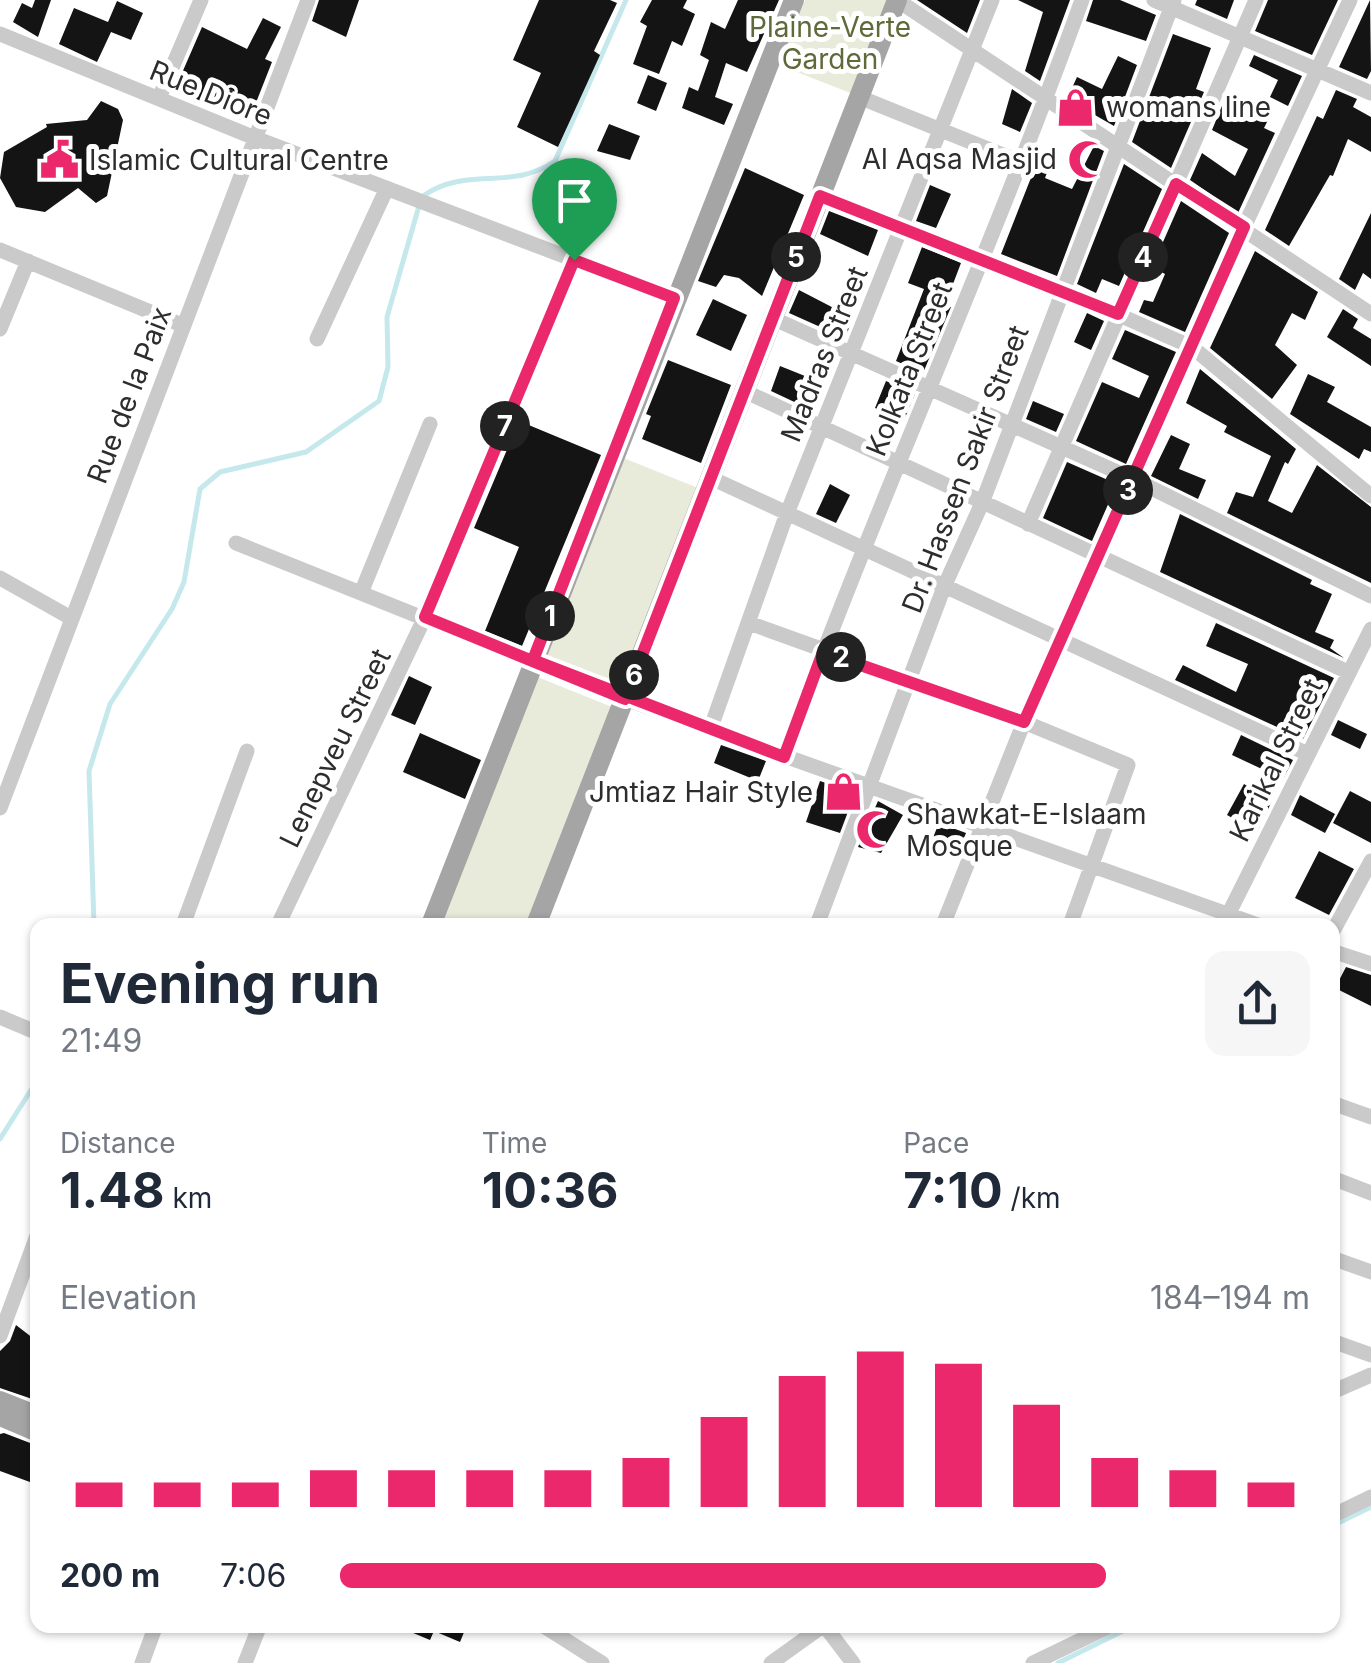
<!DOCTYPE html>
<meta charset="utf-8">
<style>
body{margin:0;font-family:Inter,sans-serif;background:#f6f6f7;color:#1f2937;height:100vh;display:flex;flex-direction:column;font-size:38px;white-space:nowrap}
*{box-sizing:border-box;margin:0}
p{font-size:32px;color:#747a83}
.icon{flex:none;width:55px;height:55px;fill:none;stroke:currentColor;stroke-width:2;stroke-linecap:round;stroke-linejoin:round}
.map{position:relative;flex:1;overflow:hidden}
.panel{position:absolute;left:30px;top:918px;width:1310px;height:715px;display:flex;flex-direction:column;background:#fff;border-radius:20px;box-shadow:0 2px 8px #0004}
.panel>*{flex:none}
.pin{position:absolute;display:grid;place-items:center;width:85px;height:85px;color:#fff;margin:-102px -42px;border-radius:50% 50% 50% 0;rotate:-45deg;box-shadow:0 0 10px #0007}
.pin .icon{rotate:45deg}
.km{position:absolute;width:50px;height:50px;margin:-25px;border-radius:50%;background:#222;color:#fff;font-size:28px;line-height:50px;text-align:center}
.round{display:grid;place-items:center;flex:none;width:105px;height:105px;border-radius:20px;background:#f6f6f7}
.overview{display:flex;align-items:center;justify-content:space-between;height:170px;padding:0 30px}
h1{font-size:55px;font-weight:700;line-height:75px}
.stats{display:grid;grid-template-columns:repeat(3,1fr);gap:15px;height:170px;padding:10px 30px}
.stats div{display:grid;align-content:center}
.stats b{font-size:50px;font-weight:700}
.stats small{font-size:28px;font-weight:400}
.stats p{font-size:28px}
.chart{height:280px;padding:20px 30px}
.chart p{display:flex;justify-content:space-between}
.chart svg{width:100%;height:180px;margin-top:10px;stroke:#ec286d;stroke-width:6}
ul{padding:0 30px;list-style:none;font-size:32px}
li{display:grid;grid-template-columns:160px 120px 1fr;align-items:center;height:75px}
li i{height:25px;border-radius:12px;background:#ec286d}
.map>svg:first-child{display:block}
.green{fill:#e8ebda}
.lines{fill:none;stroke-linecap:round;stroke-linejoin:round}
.stream{stroke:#c5e8ec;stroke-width:5}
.building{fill:#141414}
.minor{stroke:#cacaca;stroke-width:15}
.major{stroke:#a5a5a5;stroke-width:20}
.route-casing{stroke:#fff;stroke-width:20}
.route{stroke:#ec286d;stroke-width:12}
.labels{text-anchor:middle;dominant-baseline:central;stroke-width:10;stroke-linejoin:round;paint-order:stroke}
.park-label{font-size:28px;fill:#5e6a39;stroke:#fff}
.street-label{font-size:28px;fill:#2d2d2d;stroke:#fff}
.poi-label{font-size:28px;fill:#2d2d2d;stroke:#fff;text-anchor:start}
</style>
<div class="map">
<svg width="1371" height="1663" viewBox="0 0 1371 1663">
<rect width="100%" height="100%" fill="#fff"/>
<path class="green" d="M805,0h84l-36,94 -74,-29z
M616,455l82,33 -80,204 -82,-33z
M535,676l82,33 -86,216h-91z"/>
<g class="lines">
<path class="stream" d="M423,196c45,-31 87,-4 132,-35l71,-161
M94,925l-5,-154 21,-67 62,-95 12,-27 16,-93 20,-17 86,-20 73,-51 9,-34 -1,-50 32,-111
M0,1139l38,-60
M1332,1526l39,-19
M1058,1663l77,-38"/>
</g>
<path class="building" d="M35,0h16l-13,37 -25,-15 9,-19 10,5z
M319,0h40l-13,37 -34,-16z
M539,0h71l7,3 -23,48 6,4 -42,92 -41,-20 24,-54 -28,-13z
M652,0h35l-4,8 12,6 -13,32 -10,-5 -13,33 -26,-10 14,-38 -7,-4z
M738,0h41l-32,72 -21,-9 -11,34 18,7 -9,21 -42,-17 7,-21 9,4 11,-31 -9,-5 11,-33 14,7z
M917,0h63l-13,33z
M1018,0h52l-30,81 -15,-10 18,-59z
M1093,0h27l36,15 -10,26 -60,-20z
M1197,0h37l-7,19 -32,-14z
M1268,0h70l-26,55 -57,-24z
M1370,0l1,71 -4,8 -28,-12z
M117,1l26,12 -12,27 -20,-8 -14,30 -38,-18 15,-36 34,14z
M263,18l18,9 -16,32 7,3 -24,61 -73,-34 27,-62 45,22z
M1173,34l38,14 -15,41 8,3 -33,76 -39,-26z
M1254,55l48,21 -14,30 -18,-9 8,-17 -29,-14z
M1118,56l19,9 -23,61 -47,-27 10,-22 25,12z
M648,75l19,8 -11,28 -19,-8z
M1012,89l20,14 -12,29 -18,-8z
M1336,90l21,9 -4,8 18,10v35l-23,-13 -15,37 -3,-1 -41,71 -24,-16 52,-114 6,3z
M101,101l17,8 5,11 -16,76 -11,7 -18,-15 -33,24 -29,-5 -16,-29 4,-26 43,-25 -1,-3 41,-4z
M1224,101l34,14 2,-4 10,5 -6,12 11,5 -37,80 -48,-33 12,-27 33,23 13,-27 -36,-19z
M609,124l31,12 -10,24 -33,-9z
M1094,146l10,5 -47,125 -56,-22 35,-89 12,5 -3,8 27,11z
M1124,164l38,25 -43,97 -17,-7 -6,14 -19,-9z
M745,168l59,27 -42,101 -23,-18 -15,-3 -8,12 -18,-6z
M930,185l21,9 -15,34 -20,-7z
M1181,201l48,32 -44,99 -46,-20 5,-12 9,2 12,-28 -13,-7z
M829,211l49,19 -10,26 -48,-22z
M1371,213v66l-8,-6 -8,17 -16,-11z
M922,247l39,16 -16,42 6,2 -28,66 -27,-12 28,-72 -16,-6z
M1255,251l63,41 -13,28 -13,-7 -17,32 22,20 -25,34 -62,-51z
M799,290l54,28 -8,20 -56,-25z
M713,299l34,16 -16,36 -35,-16z
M1343,309l15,10 -5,9 18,11v27l-44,-29z
M1087,313l17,8 -13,29 -17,-8z
M1125,330l51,22 -50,112 -50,-23 26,-59 37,16 10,-22 -37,-17z
M668,360l63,25 -30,78 -59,-24 9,-23 -5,-2z
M780,366l35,14 -10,27 -34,-16z
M1200,369l96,80 -8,15 -3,-2 -17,39 24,12 25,-48 54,42v76l-144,-70 9,-21 17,5 18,-41 -47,-24 3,-6 -41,-23z
M1308,374l27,13 -8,15 44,25v25l-7,-3 -5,10 -69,-45z
M886,381l29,13 -11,26 -29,-12z
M1033,401l31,13 -8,18 -30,-13z
M519,421l82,34 -79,191 -37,-15 34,-84 -45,-19z
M1171,435l19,9 -11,25 27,11 -8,19 -47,-23z
M1067,462l50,22 -25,57 -49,-23z
M830,484l20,11 -14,28 -20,-9z
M1180,514l132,66 -2,4 22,10 -17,38 19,8 -4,8 14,10 -184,-86z
M1216,623l118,55 -31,61 -128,-59 8,-15 53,27 12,-28 -42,-18z
M409,676l23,11 -17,38 -24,-10z
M1338,720l29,14 -7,15 -29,-14z
M420,733l61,27 -16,39 -62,-27z
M1241,735l52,25 -10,19 -51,-24z
M721,745l45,16 -8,20 -44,-18z
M820,781l35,12 -15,40 -34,-11z
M1244,784l28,17 -15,31 -30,-17z
M1350,791l21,11v41l-38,-20z
M1300,795l35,19 -10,19 -34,-18z
M878,801l25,14 -22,38 -23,-6z
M939,823l27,10 -7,18 -27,-11z
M1319,851l35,18 -25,46 -34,-17z
M1346,967l25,8v31l-36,-18z
M16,1325l22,17v59l-38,-13v-37l10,-10z
M4,1433l34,13v39l-38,-14v-37z
M394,1625h73l-7,17 -26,-11 -4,9z"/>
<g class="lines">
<path class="minor" d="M897,0l474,314
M1154,0l217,93
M0,34l255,104 419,160
M859,97l159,64
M159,98l42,-98
M820,195l242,95 130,57 179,149
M0,250l182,75
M772,318l361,161 238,117
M0,329l28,-68
M317,339l70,-151
M742,390l606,282
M709,477l599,277
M1028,524l228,-524
M236,543l389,156 633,226
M0,578l71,40
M361,593l69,-169
M749,623l275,99 104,43 -58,160
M710,730l76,-214 206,-516
M784,757c93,-255 206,-502 298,-757
M0,808l308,-808
M1228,915l143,-286
M183,925l64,-174
M278,925l147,-308 149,-357
M817,925l127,-338 38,-84 192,-503
M943,925l81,-203 220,-495 106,-227
M1332,933l39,-72
M1332,951l39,13
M0,1017l38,16
M1332,1103l39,14
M1332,1178l39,15
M1332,1258l39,14
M0,1336l38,-103
M1332,1341l39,14
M1332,1392l39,-17
M1332,1516l39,-19
M542,1625l60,38
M142,1663l14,-38
M245,1663l15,-38
M771,1663l53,-38 29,38
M1033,1663l79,-38"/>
<path class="major" d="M431,925l363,-925
M536,925l361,-925
M0,1401l38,15
M0,1416l38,16"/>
</g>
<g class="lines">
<defs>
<path id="route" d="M574,260l100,38 -141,362 251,97 39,-105 201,70 220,-495 -68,-43 -58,130 -298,-118 -195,503 -200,-82 149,-357"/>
</defs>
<use href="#route" class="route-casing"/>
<use href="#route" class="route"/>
</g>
<defs>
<symbol id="shop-bare" viewBox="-9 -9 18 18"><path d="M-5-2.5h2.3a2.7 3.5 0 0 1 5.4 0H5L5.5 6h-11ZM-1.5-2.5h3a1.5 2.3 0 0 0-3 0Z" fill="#ec286d" stroke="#fff" stroke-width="2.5" paint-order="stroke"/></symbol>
<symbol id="mosque-bare" viewBox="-9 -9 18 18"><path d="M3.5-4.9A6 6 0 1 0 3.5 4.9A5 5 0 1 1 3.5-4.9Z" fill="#ec286d" stroke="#fff" stroke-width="2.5" paint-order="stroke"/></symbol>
<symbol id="civic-bare" viewBox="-9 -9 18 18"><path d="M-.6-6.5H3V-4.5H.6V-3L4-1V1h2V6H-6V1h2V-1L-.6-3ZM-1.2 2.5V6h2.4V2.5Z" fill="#ec286d" stroke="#fff" stroke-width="2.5" paint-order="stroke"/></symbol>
</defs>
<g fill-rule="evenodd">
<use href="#shop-bare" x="1048" y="80" width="55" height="55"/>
<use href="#mosque-bare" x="1060" y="132" width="55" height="55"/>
<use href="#civic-bare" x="32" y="132" width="55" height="55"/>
<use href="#shop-bare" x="816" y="764" width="55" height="55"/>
<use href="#mosque-bare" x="848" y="802" width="55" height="55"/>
</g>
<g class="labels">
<g class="park-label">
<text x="830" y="27">Plaine-Verte<tspan x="830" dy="32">Garden</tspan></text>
</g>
<g class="street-label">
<text transform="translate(211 93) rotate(22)">Rue Diore</text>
<text transform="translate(824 354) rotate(-68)">Madras Street</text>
<text transform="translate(909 369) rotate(-68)">Kolkata Street</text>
<text transform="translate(129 395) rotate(-69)">Rue de la Paix</text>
<text transform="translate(965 469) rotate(-69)">Dr. Hassen Sakir Street</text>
<text transform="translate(335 748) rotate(-64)">Lenepveu Street</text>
<text transform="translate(1276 760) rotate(-64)">Karikal Street</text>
</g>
<g class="poi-label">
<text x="1106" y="107">womans line</text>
<text x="1057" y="159" text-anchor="end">Al Aqsa Masjid</text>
<text x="89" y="160">Islamic Cultural Centre</text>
<text x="813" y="792" text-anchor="end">Jmtiaz Hair Style</text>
<text x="906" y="814">Shawkat-E-Islaam<tspan x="906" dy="32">Mosque</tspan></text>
</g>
</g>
</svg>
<div class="pin" style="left:574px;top:260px;background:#1e9e55"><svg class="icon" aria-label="arrive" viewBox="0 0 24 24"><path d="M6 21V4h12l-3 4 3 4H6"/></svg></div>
<b class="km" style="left:550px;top:616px">1</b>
<b class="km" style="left:841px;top:657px">2</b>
<b class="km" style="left:1128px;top:490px">3</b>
<b class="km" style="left:1143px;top:257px">4</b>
<b class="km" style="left:796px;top:257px">5</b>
<b class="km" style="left:634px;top:675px">6</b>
<b class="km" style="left:505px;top:426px">7</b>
<section class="panel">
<div class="overview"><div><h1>Evening run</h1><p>21:49</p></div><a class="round"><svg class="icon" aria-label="share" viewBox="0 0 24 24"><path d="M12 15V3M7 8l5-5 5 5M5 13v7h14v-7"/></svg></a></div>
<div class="stats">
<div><p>Distance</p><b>1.48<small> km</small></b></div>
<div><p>Time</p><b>10:36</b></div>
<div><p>Pace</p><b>7:10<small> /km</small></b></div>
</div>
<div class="chart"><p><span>Elevation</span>184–194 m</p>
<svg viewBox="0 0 160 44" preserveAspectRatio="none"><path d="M5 44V38M15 44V38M25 44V38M35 44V35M45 44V35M55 44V35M65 44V35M75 44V32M85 44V22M95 44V12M105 44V6M115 44V9M125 44V19M135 44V32M145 44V35M155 44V38"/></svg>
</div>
<ul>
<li><b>200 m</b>7:06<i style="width:79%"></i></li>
</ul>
</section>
</div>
